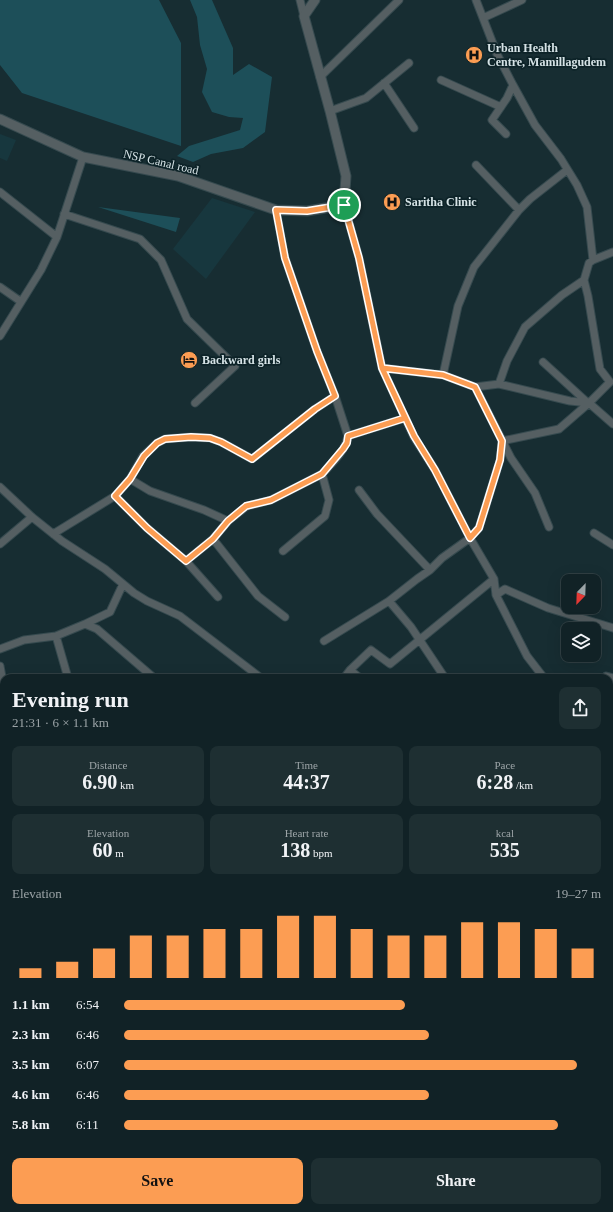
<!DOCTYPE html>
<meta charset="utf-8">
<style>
body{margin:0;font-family:Georgia,serif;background:#1e2f32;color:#f1f3f6;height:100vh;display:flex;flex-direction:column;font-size:15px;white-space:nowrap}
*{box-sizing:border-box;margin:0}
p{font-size:13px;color:#9ca4a7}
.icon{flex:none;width:22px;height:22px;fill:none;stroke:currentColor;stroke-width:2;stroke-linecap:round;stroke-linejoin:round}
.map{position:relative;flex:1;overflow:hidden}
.panel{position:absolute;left:0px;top:674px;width:613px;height:538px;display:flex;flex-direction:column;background:#112226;border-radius:12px 12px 0 0;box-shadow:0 4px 16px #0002,0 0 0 1px #303f43}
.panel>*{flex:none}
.needle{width:26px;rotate:203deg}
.buttons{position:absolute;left:561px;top:574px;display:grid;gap:8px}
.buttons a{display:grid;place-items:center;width:40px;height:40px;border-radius:8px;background:#112226;box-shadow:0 4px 16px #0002,0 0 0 1px #303f43;font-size:20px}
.pin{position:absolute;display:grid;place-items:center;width:34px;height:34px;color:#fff;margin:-17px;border:2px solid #fff;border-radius:50%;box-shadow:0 1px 4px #0007}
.round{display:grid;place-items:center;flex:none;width:42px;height:42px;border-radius:8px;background:#1e2f32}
.headline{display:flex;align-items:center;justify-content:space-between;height:68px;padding:0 12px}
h1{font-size:22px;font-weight:700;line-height:30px}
.figures{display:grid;grid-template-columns:repeat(3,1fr);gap:6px;height:68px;padding:4px 12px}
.figures div{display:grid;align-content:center;border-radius:8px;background:#1e2f32;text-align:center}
.figures b{font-size:20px;font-weight:700}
.figures small{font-size:11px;font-weight:400}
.figures p{font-size:11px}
.chart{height:112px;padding:8px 12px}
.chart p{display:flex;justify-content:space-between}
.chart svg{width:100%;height:72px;margin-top:4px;stroke:#fc9d53;stroke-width:6}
.primary-button{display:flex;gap:8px;margin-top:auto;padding:8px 12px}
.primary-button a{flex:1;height:46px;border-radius:8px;background:#fc9d53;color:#111;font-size:16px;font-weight:700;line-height:46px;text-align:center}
.primary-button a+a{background:#1e2f32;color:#f1f3f6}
ul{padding:0 12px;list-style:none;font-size:13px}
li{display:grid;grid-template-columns:64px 48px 1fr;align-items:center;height:30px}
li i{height:10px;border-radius:5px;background:#fc9d53}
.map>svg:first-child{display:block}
.built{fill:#17373e}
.green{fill:#1d4f59}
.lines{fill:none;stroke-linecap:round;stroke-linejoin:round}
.minor-casing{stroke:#364a4f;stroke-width:9}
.tertiary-casing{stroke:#364a4f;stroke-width:11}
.minor{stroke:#555f62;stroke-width:7}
.tertiary{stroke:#555f62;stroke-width:9}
.route-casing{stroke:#fff;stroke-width:8}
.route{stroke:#fc9d53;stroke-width:5}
.labels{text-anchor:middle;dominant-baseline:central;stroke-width:3.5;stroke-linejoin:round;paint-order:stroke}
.poi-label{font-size:12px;font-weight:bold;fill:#d6e3e6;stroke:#0d2328;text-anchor:start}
.street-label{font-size:12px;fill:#d6e3e6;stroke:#0d2328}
</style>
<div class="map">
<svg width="613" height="1212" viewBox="0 0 613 1212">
<rect width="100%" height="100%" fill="#172d32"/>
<path class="built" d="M0,134l16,6 -9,21 -7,-3z
M212,198l43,14 -49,67 -33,-30z"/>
<path class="green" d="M0,0h159l22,43v103l-159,-53 -22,-28z
M190,0h22l21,48v27l16,-11 23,13 -7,55 -22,16 -32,6 -18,8 -16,-6 12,-10 51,-16 3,-12 -14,-1 -17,-5 -10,-20 5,-23 -7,-24 -3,-28z
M98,207l82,11 -4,14z"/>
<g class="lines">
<defs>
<path id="minor" d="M300,0l4,16
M476,0l7,18
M522,0l-39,18 14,36 16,31 22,40 26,34 16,26 10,22 6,53
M320,77l79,-77
M441,80l60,27
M384,83l30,45
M330,111l36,-13 43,-35
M506,134l-14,-14 15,-22 6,-13
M476,165l43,45
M0,192l57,45
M344,205l15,53 23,110 32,69 21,33 35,68 24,41 2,16 31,61 17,22
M276,210l9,48 32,93 18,45 13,40c-3,16 -16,27 -26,38l7,26 -4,16 -42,35
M64,214l76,25 21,21 26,59 48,47 -40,37
M0,287l20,14
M0,336l41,-66 16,-33 26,-80
M543,362l45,41
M382,368l61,7 32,12 24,-3 71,17 19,2 24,21
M443,375l15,-69 16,-39 45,-57 11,-11 37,-29
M499,384l8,-23 18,-34 37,-32 22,-15
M475,387l36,71 24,35 14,34
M348,436l57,-18
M130,479l20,12 54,19 24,11
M0,487l32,30 30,24 43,28 29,24 13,8 33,15 81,62
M359,490l18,24 53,56
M115,496l32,32 39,33 32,36
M594,533l19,12
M53,534l62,-38 15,-17 13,-23 14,-13 8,-4 26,-2 19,1 11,4 31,17 63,-50 20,-13
M213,539l15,-18 19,-15 24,-6 51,-26
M0,544l32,-27
M186,561l27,-22 45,57 27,21
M496,595l9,-6 43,19 65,20
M389,601l22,26 34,51
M85,624l25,-12 13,-28
M324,641l65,-40 28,-22 13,-9 12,-12 28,-20 9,-10 21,-68 2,-19 57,-12 30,-26 21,-21 -10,-13 -12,-73 -4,-16 5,-17 4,-3 20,-8
M0,649l24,-9 32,-4
M0,666l4,22
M350,670l10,8
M606,676l7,2
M68,678l-12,-42 29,-12 12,5 57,49
M344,678l6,-8 21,-20 19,14 104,-85
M0,742l4,-17
M609,750l4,3
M0,849l4,5
M0,896l4,-5
M609,917l4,-3
M0,934l4,4
M609,974l4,3
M0,994l4,-3
M609,1044l4,-5
M609,1090l4,-6
M0,1120l4,4
M0,1202h4
M609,1202l4,-7
M125,1208l3,4
M355,1208l5,4
M468,1208l6,4
M565,1208l7,4
M82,1212l5,-4
M232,1212l7,-4
M425,1212l4,-4
M534,1212l3,-4
M603,1212l2,-4"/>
<path id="tertiary" d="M0,119l83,38 95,19 98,34 31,1 37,-6 2,-29 -16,-65 -26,-95 11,-16
M609,801l4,-4
M277,1212l3,-4"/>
</defs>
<use href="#minor" class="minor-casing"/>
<use href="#tertiary" class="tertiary-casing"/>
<use href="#minor" class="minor"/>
<use href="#tertiary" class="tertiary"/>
</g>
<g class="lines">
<defs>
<path id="route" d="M344,205l-37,6 -31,-1 9,48 32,93 18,45 -20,13 -63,50 -31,-17 -11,-4 -19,-1 -26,2 -8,4 -13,13 -14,23 -15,17 32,32 39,33 27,-22 15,-18 18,-15 25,-6 51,-26 21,-25 4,-6 1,-7 57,-18 -23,-50 61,7 32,12 27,54 -2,19 -21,68 -9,10 -35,-68 -21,-34 -32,-68 -23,-110 -15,-53"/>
</defs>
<use href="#route" class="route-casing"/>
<use href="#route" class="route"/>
</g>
<defs>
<symbol id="hospital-disc" viewBox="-11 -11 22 22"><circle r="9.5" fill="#fc9d53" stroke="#0d2328"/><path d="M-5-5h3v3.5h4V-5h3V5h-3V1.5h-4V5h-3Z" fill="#111"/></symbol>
<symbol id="hotel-disc" viewBox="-11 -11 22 22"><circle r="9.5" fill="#fc9d53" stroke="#0d2328"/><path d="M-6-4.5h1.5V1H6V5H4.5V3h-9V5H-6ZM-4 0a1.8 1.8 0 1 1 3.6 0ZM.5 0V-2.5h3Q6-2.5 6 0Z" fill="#111"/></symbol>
</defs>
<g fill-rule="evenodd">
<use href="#hospital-disc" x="464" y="45" width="20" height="20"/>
<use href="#hospital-disc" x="382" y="192" width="20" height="20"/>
<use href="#hotel-disc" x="179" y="350" width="20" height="20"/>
</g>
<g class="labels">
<g class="poi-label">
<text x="487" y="48">Urban Health<tspan x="487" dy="14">Centre, Mamillagudem</tspan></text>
<text x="405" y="202">Saritha Clinic</text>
<text x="202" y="360">Backward girls</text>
</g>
<g class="street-label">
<text transform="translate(161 162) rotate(13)">NSP Canal road</text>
</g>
</g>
</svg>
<div class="buttons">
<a><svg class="needle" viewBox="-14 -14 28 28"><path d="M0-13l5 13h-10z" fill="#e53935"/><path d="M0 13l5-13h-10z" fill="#9ca4a7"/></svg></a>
<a><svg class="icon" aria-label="layers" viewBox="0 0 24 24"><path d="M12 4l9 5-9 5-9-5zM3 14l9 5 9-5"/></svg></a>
</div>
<div class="pin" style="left:344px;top:205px;background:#1e9e55"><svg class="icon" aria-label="arrive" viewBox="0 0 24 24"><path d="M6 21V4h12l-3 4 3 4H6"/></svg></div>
<section class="panel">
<div class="headline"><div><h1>Evening run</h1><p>21:31 · 6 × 1.1 km</p></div><a class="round"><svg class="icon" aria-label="share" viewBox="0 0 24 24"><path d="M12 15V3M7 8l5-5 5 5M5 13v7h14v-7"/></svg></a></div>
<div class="figures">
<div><p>Distance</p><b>6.90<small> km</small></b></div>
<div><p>Time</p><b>44:37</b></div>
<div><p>Pace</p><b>6:28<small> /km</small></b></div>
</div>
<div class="figures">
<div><p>Elevation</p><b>60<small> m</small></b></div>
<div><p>Heart rate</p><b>138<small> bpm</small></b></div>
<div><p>kcal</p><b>535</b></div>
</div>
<div class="chart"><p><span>Elevation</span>19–27 m</p>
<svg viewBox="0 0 160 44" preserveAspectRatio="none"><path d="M5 44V38M15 44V34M25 44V26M35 44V18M45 44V18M55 44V14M65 44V14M75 44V6M85 44V6M95 44V14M105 44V18M115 44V18M125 44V10M135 44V10M145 44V14M155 44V26"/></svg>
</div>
<ul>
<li><b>1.1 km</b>6:54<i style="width:59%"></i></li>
<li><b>2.3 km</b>6:46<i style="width:64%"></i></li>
<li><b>3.5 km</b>6:07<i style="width:95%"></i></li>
<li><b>4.6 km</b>6:46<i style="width:64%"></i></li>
<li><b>5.8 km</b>6:11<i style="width:91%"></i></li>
</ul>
<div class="primary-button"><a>Save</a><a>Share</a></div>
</section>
</div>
